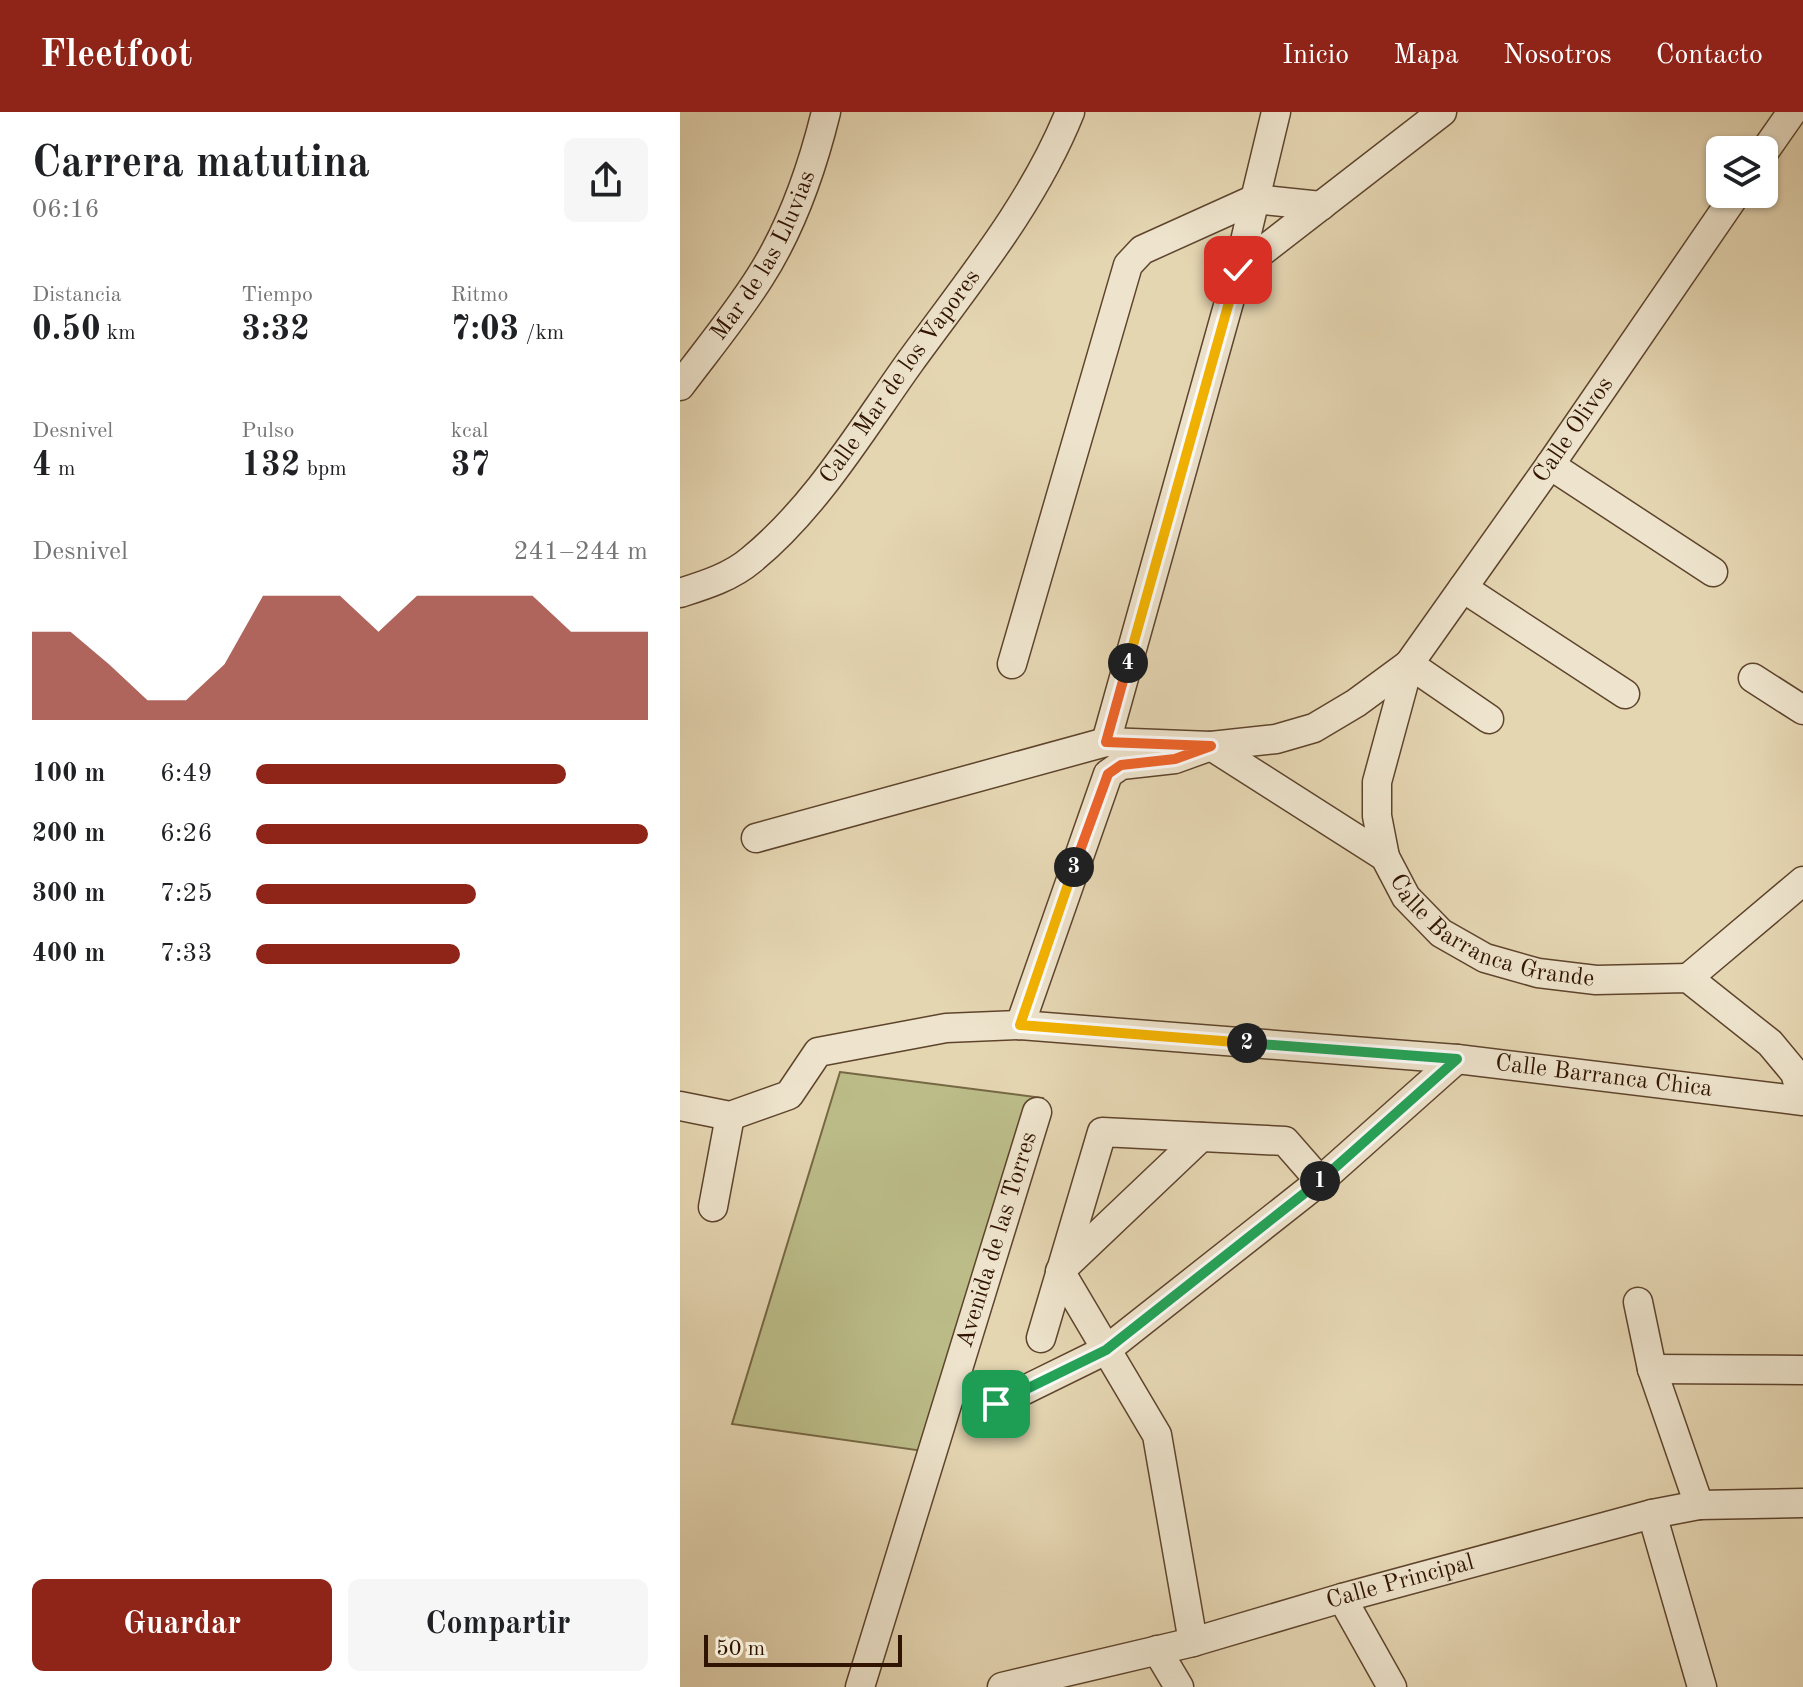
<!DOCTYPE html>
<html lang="es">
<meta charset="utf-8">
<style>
body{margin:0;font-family:"Old Standard TT",serif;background:#f6f6f6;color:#202124;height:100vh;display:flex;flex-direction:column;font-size:30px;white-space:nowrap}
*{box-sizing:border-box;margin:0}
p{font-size:26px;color:#757577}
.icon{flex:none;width:44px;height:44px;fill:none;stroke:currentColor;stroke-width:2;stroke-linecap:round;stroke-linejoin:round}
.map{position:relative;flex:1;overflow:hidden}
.side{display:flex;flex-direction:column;background:#fff;width:680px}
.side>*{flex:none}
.fabs{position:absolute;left:1026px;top:24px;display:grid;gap:16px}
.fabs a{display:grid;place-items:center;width:72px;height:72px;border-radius:12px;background:#fff;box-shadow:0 2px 6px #0004;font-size:40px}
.scale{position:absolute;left:24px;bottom:20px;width:198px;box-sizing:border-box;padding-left:8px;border:4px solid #311400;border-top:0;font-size:22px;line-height:28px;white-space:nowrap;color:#311400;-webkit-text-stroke:6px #eee4cd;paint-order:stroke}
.pin{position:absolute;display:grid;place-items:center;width:68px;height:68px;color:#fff;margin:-34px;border-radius:16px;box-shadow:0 4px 12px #0006}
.km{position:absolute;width:40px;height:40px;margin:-20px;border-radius:50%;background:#222;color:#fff;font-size:22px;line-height:40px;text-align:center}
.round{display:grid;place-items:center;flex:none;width:84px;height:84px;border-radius:12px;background:#f6f6f6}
.head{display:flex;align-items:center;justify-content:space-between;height:136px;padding:0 32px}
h1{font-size:44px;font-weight:700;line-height:60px}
.figures{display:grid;grid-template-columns:repeat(3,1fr);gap:12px;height:136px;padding:8px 32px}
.figures div{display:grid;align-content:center}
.figures b{font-size:34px;font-weight:700}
.figures small{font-size:22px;font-weight:400}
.figures p{font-size:22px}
.chart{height:224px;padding:16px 32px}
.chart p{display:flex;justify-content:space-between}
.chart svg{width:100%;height:144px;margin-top:8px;fill:#8f2418;opacity:.7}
.primary-button{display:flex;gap:16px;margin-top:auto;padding:16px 32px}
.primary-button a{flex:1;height:92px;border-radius:12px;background:#8f2418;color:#fff;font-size:32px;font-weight:700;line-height:92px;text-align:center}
.primary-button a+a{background:#f6f6f6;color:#202124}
ul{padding:0 32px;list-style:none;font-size:26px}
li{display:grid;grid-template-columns:128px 96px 1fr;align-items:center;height:60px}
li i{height:20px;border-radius:10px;background:#8f2418}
header{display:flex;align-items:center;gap:48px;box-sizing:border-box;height:112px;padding:0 40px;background:#8f2418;color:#fff}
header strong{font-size:38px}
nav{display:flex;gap:44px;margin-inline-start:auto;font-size:28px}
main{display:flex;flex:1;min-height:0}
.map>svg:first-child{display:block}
.green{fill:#bbbc88;stroke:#766844;stroke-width:2}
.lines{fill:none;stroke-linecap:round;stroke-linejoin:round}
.street-casing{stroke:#5e442c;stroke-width:31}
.street{stroke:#eee4cd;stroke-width:28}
.split-1-casing{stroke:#fff;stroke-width:16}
.split-2-casing{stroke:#fff;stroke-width:16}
.split-3-casing{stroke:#fff;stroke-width:16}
.split-4-casing{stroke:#fff;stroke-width:16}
.split-5-casing{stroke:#fff;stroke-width:16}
.split-1{stroke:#22a559;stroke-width:10}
.split-2{stroke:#22a559;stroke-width:10}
.split-3{stroke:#f5b400;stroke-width:10}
.split-4{stroke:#f0652b;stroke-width:10}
.split-5{stroke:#f5b400;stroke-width:10}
.labels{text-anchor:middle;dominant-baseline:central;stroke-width:6;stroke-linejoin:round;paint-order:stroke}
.street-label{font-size:24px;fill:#311400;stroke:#eee4cd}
</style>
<header>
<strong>Fleetfoot</strong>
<nav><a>Inicio</a><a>Mapa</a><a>Nosotros</a><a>Contacto</a></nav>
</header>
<main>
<section class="side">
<div class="head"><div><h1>Carrera matutina</h1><p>06:16</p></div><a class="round"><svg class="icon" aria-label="share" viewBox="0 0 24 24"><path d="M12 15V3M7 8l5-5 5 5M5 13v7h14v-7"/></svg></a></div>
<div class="figures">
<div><p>Distancia</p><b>0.50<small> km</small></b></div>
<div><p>Tiempo</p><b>3:32</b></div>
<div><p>Ritmo</p><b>7:03<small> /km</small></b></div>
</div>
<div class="figures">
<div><p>Desnivel</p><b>4<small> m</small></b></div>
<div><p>Pulso</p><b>132<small> bpm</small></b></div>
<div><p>kcal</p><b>37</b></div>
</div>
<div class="chart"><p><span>Desnivel</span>241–244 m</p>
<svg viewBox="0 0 160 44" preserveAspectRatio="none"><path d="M0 44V17L10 17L20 27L30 38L40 38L50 27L60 6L70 6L80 6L90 17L100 6L110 6L120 6L130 6L140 17L150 17L160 17V44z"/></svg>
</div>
<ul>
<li><b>100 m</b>6:49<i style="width:79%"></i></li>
<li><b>200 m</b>6:26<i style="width:100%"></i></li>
<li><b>300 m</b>7:25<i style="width:56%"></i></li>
<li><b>400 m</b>7:33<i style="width:52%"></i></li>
</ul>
<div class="primary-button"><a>Guardar</a><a>Compartir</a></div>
</section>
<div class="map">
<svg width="1123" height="1575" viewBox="0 0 1123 1575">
<rect width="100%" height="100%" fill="#e5d6b2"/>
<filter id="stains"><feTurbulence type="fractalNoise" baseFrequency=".0025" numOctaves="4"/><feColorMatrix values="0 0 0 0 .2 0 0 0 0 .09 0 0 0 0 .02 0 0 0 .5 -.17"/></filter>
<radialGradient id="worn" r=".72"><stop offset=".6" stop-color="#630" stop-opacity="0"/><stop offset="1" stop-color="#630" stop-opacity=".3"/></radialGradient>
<path class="green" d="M160,960l203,26 -120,353 -191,-27z"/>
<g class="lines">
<defs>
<g id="street">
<path d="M1084,40l28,-40"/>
<path d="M558,158l204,-158"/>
<path id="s1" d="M0,274c27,-36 56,-71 80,-109 32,-50 52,-108 66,-165"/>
<path d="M870,353l163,107"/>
<path d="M783,476l162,106"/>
<path id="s2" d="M0,481c25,-8 51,-16 71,-33 65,-53 111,-131 159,-198 58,-80 123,-158 160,-250"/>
<path d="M332,552l116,-399 14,-15 113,-51 66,7"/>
<path d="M729,552l80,55"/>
<path d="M1073,566l50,32"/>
<path d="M426,630l132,-472 38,-158"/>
<path id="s3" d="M76,726l350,-96 105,4 174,111 21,40 35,36 44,25 53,15 58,7 92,-2 82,65 25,30 8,27"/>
<path d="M705,745l-8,-41v-34l32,-118"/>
<path d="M1008,866l115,-97"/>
<path id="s4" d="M340,913l88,-251 13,-9 54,-6 36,-13 65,-7 38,-11 42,-25 53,-39 141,-199 186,-271"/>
<path id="s5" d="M0,994l50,10 59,-21 29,-43 128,-24 74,-3 437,34 346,42"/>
<path d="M33,1095l17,-91"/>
<path d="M958,1190l14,67 47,136"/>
<path d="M361,1226l61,-206 183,9 35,40"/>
<path d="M972,1257l151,1"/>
<path d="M316,1292l110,-54 214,-169 137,-122"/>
<path d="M972,1402l50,173"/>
<path d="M662,1486l50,89"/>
<path d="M513,1530l-36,-207 -97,-164 141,-134"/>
<path d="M477,1538l22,37"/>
<path id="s6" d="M180,1575l177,-575"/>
<path id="s7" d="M322,1575l191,-45 149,-44 310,-84 47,-9 104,-2"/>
</g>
</defs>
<use href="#street" class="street-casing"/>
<use href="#street" class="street"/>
</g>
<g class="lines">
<defs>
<path id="split-1" d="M316,1292l110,-54 214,-169"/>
<path id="split-2" d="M567,931l210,16 -137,122"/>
<path id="split-3" d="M394,755l-54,158 227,18"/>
<path id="split-4" d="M394,755l34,-93 13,-9 54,-6 36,-13 -105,-4 22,-79"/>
<path id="split-5" d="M448,551l110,-393"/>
</defs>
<use href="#split-1" class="split-1-casing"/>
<use href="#split-2" class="split-2-casing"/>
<use href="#split-3" class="split-3-casing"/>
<use href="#split-4" class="split-4-casing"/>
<use href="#split-5" class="split-5-casing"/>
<use href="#split-1" class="split-1"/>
<use href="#split-2" class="split-2"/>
<use href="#split-3" class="split-3"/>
<use href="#split-4" class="split-4"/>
<use href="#split-5" class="split-5"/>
</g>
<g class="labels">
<g class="street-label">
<text stroke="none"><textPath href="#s1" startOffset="156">Mar de las Lluvias</textPath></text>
<text stroke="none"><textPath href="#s2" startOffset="316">Calle Mar de los Vapores</textPath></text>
<text stroke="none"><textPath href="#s4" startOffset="880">Calle Olivos</textPath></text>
<text stroke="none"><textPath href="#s3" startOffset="814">Calle Barranca Grande</textPath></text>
<text stroke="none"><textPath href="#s5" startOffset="956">Calle Barranca Chica</textPath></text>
<text stroke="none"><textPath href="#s6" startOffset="468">Avenida de las Torres</textPath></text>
<text stroke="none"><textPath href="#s7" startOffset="412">Calle Principal</textPath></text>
</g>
</g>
<rect width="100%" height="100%" filter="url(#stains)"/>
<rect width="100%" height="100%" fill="url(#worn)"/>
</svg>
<div class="fabs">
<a><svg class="icon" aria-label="layers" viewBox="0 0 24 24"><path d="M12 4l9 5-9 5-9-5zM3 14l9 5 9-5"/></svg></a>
</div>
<div class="scale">50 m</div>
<div class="pin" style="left:316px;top:1292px;background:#1e9e55"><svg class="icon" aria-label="arrive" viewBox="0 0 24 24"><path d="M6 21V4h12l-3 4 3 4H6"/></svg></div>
<div class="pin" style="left:558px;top:158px;background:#d93025"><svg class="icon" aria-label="check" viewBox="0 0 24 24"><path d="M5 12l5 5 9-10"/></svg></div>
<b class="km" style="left:640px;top:1069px">1</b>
<b class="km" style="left:567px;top:931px">2</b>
<b class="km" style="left:394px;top:755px">3</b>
<b class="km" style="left:448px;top:551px">4</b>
</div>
</main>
